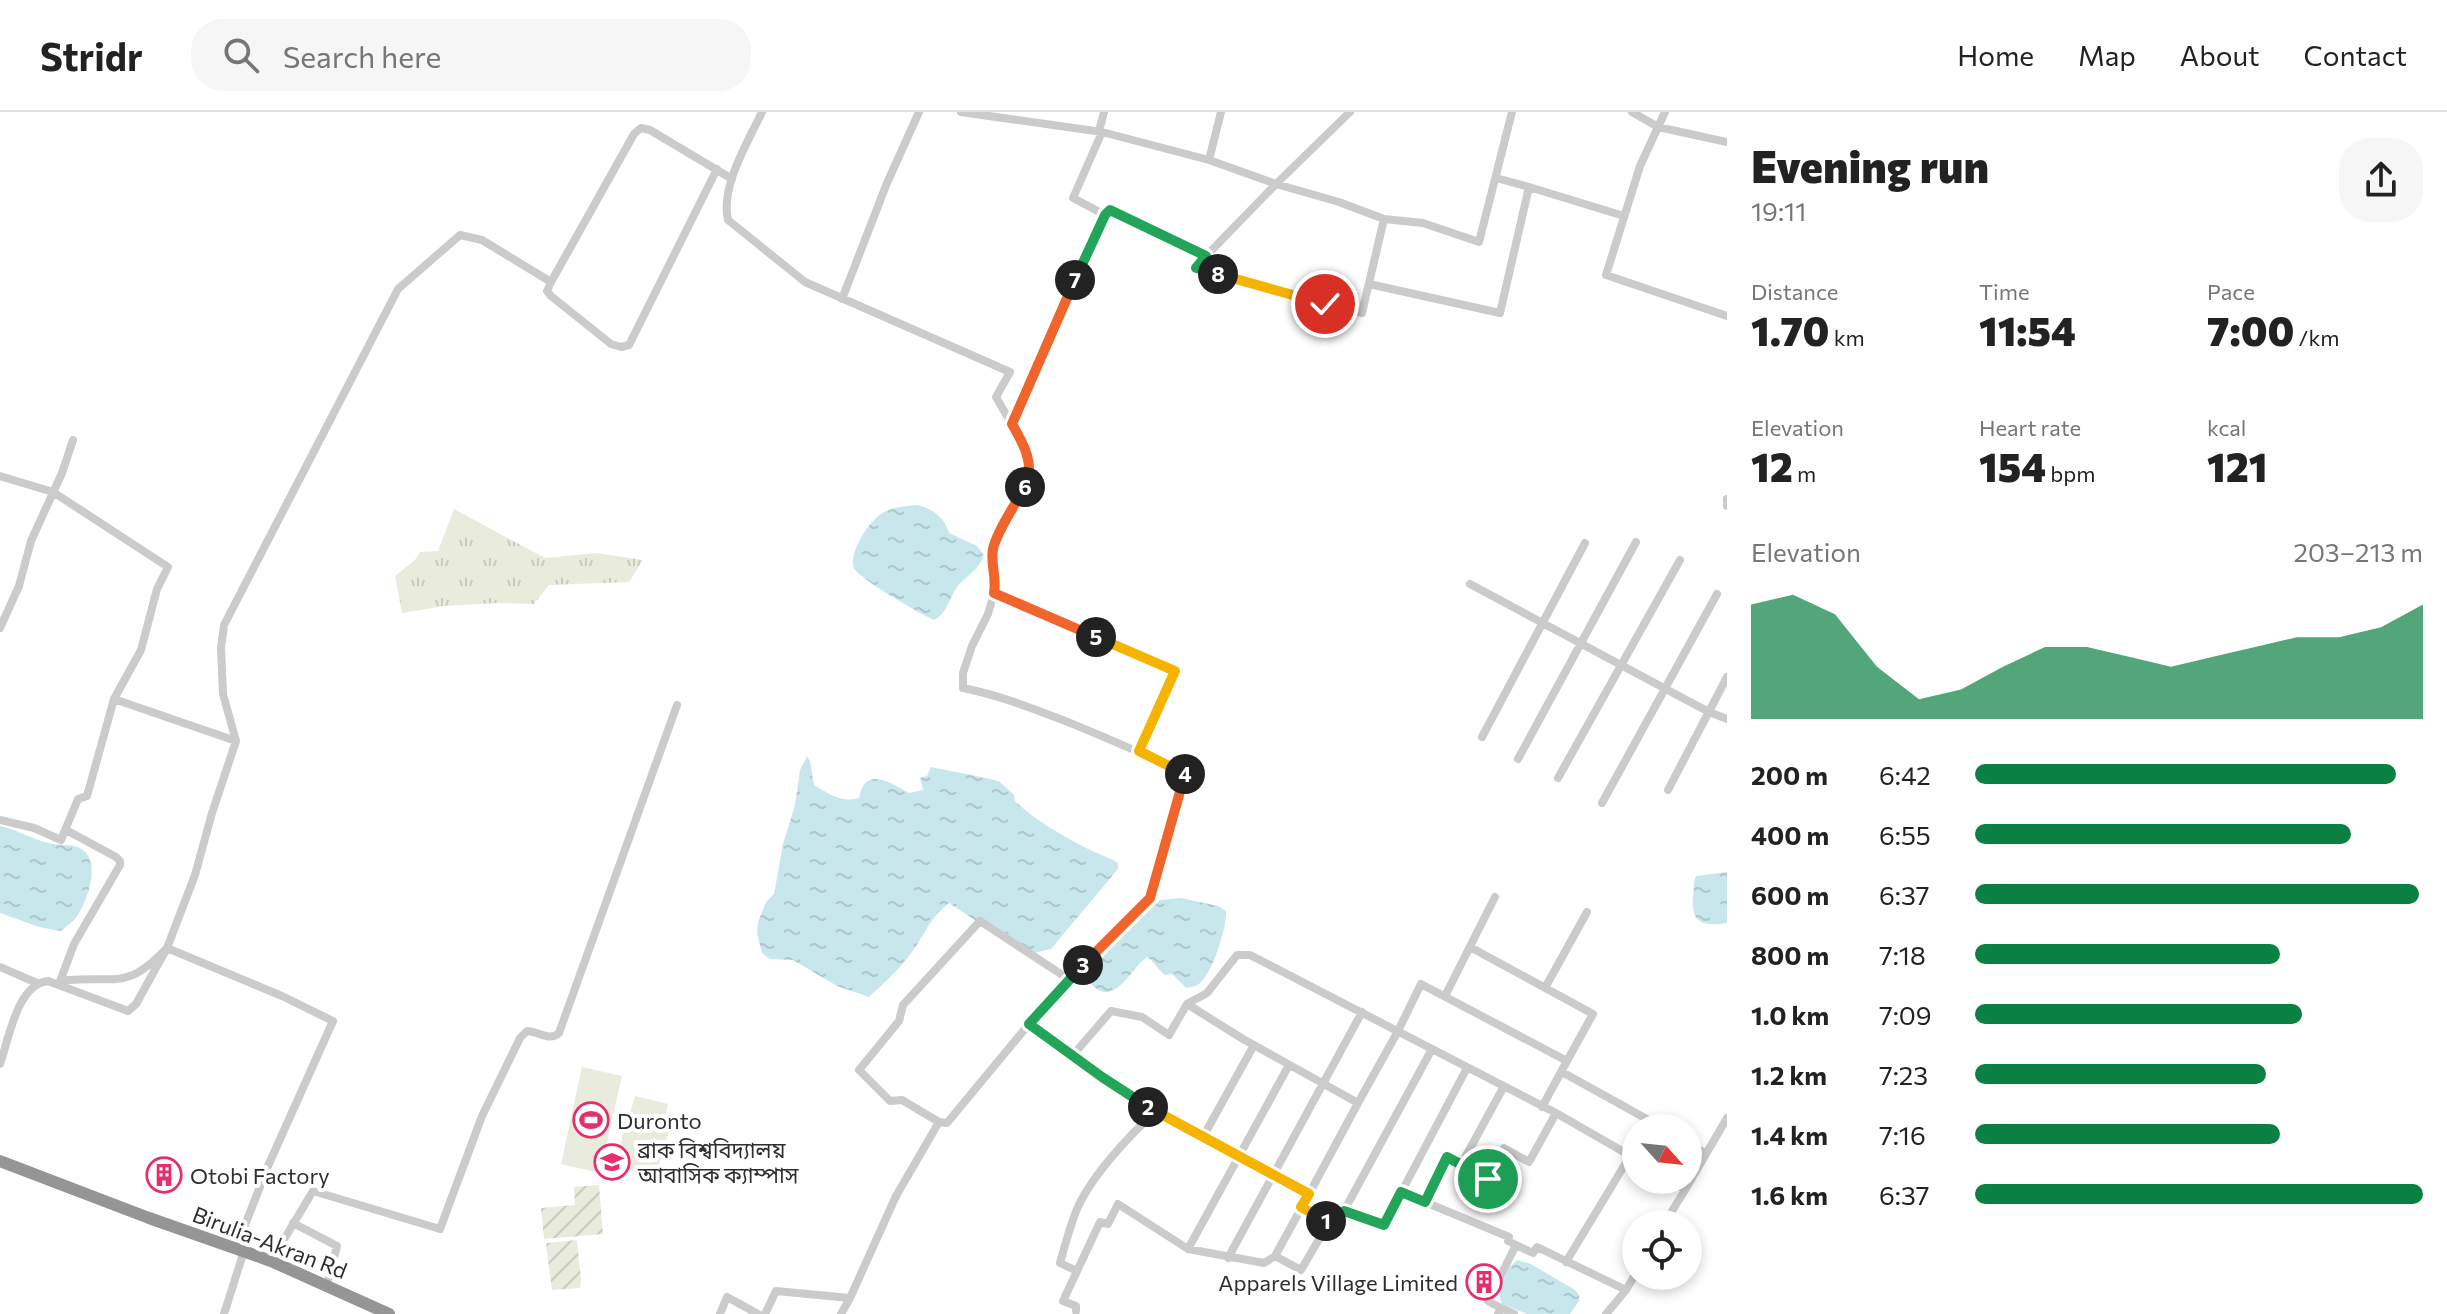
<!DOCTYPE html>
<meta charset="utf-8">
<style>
body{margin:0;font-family:Commissioner,"Noto Sans Bengali",sans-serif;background:#f6f6f6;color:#222;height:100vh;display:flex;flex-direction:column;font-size:30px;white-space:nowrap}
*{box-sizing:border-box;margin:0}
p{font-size:26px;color:#767676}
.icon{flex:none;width:44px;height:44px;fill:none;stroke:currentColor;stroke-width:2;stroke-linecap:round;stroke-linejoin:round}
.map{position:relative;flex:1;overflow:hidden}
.drawer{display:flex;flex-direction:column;background:#fff;width:720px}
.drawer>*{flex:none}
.needle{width:52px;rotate:117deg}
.controls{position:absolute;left:1622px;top:1002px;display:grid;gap:16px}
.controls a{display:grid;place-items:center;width:80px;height:80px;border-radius:50%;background:#fff;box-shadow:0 4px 12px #0003;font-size:40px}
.pin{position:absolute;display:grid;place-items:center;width:68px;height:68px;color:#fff;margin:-34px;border:4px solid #fff;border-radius:50%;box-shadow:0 2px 8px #0007}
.km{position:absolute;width:40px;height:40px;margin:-20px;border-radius:50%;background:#222;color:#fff;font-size:22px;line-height:40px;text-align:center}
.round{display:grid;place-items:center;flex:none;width:84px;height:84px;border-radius:32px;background:#f6f6f6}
.overview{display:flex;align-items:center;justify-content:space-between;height:136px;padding:0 24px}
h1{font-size:44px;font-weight:800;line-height:60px}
.figures{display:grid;grid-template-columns:repeat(3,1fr);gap:12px;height:136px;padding:8px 24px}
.figures div{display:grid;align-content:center}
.figures b{font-size:40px;font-weight:800}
.figures small{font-size:22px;font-weight:400}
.figures p{font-size:22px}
.chart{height:224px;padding:16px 24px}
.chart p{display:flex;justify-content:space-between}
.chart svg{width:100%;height:144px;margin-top:8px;fill:#0b8043;opacity:.7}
ul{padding:0 24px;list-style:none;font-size:26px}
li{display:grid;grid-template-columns:128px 96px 1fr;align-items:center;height:60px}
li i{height:20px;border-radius:10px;background:#0b8043}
header{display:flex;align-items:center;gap:48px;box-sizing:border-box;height:112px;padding:0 40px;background:#fff;border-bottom:2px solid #e0e0e0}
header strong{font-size:38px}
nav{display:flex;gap:44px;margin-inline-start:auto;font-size:28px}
.search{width:560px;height:72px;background:#f6f6f6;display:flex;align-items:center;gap:20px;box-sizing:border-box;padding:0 28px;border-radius:32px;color:#767676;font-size:30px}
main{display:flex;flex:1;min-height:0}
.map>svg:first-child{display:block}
.grass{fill:url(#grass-tufts)}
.park{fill:#e9ecdc}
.garden{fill:url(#garden-furrows)}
.water{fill:url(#water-ripples)}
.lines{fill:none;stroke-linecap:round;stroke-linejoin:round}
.minor{stroke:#cbcbcb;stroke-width:8}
.highway{stroke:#959595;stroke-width:12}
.split-1-casing{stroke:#fff;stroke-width:16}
.split-2-casing{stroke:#fff;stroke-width:16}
.split-3-casing{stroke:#fff;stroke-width:16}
.split-4-casing{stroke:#fff;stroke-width:16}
.split-5-casing{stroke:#fff;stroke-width:16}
.split-6-casing{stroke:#fff;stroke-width:16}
.split-7-casing{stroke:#fff;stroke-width:16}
.split-8-casing{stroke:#fff;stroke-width:16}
.split-9-casing{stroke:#fff;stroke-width:16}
.split-1{stroke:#22a559;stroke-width:10}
.split-2{stroke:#f5b400;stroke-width:10}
.split-3{stroke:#22a559;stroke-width:10}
.split-4{stroke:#f0652b;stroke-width:10}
.split-5{stroke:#f5b400;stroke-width:10}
.split-6{stroke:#f0652b;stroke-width:10}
.split-7{stroke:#f0652b;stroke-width:10}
.split-8{stroke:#22a559;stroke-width:10}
.split-9{stroke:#f5b400;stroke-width:10}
.labels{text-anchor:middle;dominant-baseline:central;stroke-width:8;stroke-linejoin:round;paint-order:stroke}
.poi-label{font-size:22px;fill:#2e2e2e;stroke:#fff;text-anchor:start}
.street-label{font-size:22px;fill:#2e2e2e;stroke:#fff}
</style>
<header>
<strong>Stridr</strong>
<div class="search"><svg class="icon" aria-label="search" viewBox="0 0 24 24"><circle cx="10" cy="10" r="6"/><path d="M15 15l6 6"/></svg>Search here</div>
<nav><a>Home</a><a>Map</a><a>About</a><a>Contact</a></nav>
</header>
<main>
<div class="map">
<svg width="1727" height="1202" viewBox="0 0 1727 1202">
<defs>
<pattern id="grass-tufts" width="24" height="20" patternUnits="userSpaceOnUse" patternTransform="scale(2)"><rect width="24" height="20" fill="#e9ecdc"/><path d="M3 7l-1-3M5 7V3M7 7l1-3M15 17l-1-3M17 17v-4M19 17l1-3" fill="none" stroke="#c8cbbd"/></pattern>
<pattern id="garden-furrows" width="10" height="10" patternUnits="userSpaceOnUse" patternTransform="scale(2)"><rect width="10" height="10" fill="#e9ecdc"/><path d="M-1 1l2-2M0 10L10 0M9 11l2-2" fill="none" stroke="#c8cbbd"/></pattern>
<pattern id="water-ripples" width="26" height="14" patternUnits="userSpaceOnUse" patternTransform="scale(2)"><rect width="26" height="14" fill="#c8e7ec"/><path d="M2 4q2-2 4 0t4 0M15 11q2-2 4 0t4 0" fill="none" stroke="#acc6cb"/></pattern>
</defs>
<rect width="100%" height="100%" fill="#fff"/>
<path class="grass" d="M454,397l91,49 51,-5 47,7 -14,22 -80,3 -15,19 -36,-1 -53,3 -43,7 -7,-37 20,-16 5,-8 18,-1z"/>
<path class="park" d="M582,955l40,9 -22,97 -39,-9z
M635,984l33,8 -5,21 -34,-8z
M626,1007l44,9 -12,40 -43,3z"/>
<path class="garden" d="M599,1073l4,49 -59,5 -3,-31 34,-3 -1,-18z
M577,1128l4,40 -1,8 -28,2 -6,-45 1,-2z"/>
<path class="water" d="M918,393c15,4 27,13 31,28l28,13 7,9c-4,14 -18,21 -27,32 -8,11 -10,27 -23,33 -13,-6 -75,-41 -80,-52 -6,-14 15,-47 27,-54 11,-7 25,-8 37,-9z
M807,644l3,5 4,24c15,9 28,18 45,13 6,-33 32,-15 50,-5l14,-3 -3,-12 7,-2 4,-9 60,12 9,3 14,13 1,6c20,19 45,33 69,46 11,6 23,9 34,16v6l-67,80 -17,4 -55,-30 -30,-20c-21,18 -21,26 -35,46 -12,18 -29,33 -45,48l-32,-11 -44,-26 -23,-1 -8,-6 -5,-20 1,-11 8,-20 8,-8 9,-50 12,-39 5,-35z
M0,714c19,4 35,15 53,18 10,2 21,-1 30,6 18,13 4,54 -8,69 -4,4 -9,8 -14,12l-22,-4 -39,-14z
M1727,760v51c-25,4 -36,0 -34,-26 1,-8 0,-13 3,-21z
M1181,786l37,8 8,5c1,16 -12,56 -23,69 -5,6 -10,7 -17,8l-14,-14 -7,1c-7,-5 -10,-13 -18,-18 -14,9 -30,46 -50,32 -7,-4 -8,-9 -9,-16l28,-30 44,-43z
M1517,1148l14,4 44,26 4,5v6l-9,13h-43l-25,-10 -4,-13 11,-23z"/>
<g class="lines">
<path class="minor" d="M762,0c-14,30 -42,75 -34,108l77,62 205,90 -14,25 31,54 2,28 -36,68 -1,14 5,18 -3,14 -6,21 -16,32 -9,27v15c36,7 71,21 105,34 41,17 80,33 119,53l-37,123 -69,69 -52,57 -82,99 -8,-1 -43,74 -46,102 -9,16
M961,0l141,20
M1632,0l26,15 69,15
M1665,0l-25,54 -34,109 121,41
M1099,19l5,-19
M1209,48l12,-48
M1529,75l95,29
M1105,103l-32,-17 29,-66 107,28 67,24 74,-72
M1206,144l-10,12 129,36 37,9 22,-94
M551,170l-4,9 4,5 60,48 10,3 8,-2 88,-176
M1369,172l131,29 29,-126 -33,-9
M842,187l45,-116 32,-71
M1012,312l93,-209 5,-5 96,46 70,-72 63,18 45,17 39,4 56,19 33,-130
M0,364l53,16 115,75 -11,22 -16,61 -27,49
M1727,387v7
M1470,472l192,103 47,25 18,7
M994,481l181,78 -36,80
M0,516l19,-42 12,-45 31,-68 11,-33
M1482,625l103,-194
M1518,647l118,-217
M1558,666l122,-218
M1668,678l59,-113
M1602,691l115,-209
M0,708l34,8 27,12 17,-41 9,-3 27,-97 122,42
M1470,835l123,67 -26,47
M0,855l37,16
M59,872l15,-40 46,-79v-4l-4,-4 -50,-27
M59,873l9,-5c51,-4 59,10 99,-32l115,48 51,25 -65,145 -32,82
M1545,876l42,-76
M1445,884l50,-99
M1187,892l20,-11 30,-38h13l306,158 80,46
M1029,912l44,31 38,-44 31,6 27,18 18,-31 56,35 115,64 -49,91c-80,-44 -163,-83 -236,-139
M1432,937l-88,162 40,14 83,-157
M0,952c9,-25 17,-80 48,-83l80,30 8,-7 31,-56 28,-73 17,-62 24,-72 -13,-47 -2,-46 3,-23 174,-336 62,-54 22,5 69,42 83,-148 7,-6 9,2 82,49
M1562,960l101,56
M1358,991l40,-72 23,-47 146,77 -25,46
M939,1010l-37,-22 -12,1 -31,-31 40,-49 4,-16 77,-84 90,59
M1203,1025l51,-92
M1688,1031l17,10
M1461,1053l42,-77
M1685,1078l42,-72
M1401,1080l108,45 -1,4 8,4
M1425,1090l22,-45 41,22 16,-31 25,14 27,-49
M1301,1095l28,15
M293,1111l44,23 -10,39
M1664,1112l21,-34 -15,-10
M1188,1137l101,-184
M1275,1144l26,14 28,-48 15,-11
M1228,1146l134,-246
M271,1149l42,-70 127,38 42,-113 38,-78 7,-7c11,0 22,11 32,2l118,-328
M1566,1150l64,-106
M1077,1159l-17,-8c5,-18 10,-37 17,-54 15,-34 52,-73 79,-98
M1626,1178l10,-17
M1501,1196l13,6
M1076,1199v-5l-13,-5 37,-79 8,2 10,-20 70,45 76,14 11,-7 34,-62
M224,1202l20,-63
M720,1202l7,-17 31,17
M765,1202l11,-23 74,7
M1498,1202l3,-6 -13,-7 28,-56 17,8 4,-6 89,43 -20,24"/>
<path class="highway" d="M0,1049l149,57 122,43 118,53"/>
</g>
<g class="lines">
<defs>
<path id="split-1" d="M1326,1109l3,1 15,-11 40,14 17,-33 24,10 22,-45 41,22"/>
<path id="split-2" d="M1148,995l161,87 -8,13 25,14"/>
<path id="split-3" d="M1083,853l-54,59 73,53 46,30"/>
<path id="split-4" d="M1083,853l67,-67 35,-124"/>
<path id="split-5" d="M1096,525l79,34 -36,80 46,23"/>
<path id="split-6" d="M1025,375c-9,16 -29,46 -32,62 -3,15 4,27 1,44l102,44"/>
<path id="split-7" d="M1025,375c11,-22 -2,-44 -13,-63l63,-144"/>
<path id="split-8" d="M1075,168l30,-65 5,-5 96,46 -10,12 22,6"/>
<path id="split-9" d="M1218,162l107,30"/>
</defs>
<use href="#split-1" class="split-1-casing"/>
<use href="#split-2" class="split-2-casing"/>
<use href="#split-3" class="split-3-casing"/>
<use href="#split-4" class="split-4-casing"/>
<use href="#split-5" class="split-5-casing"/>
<use href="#split-6" class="split-6-casing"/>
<use href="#split-7" class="split-7-casing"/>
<use href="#split-8" class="split-8-casing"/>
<use href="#split-9" class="split-9-casing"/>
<use href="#split-1" class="split-1"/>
<use href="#split-2" class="split-2"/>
<use href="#split-3" class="split-3"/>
<use href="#split-4" class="split-4"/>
<use href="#split-5" class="split-5"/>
<use href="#split-6" class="split-6"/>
<use href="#split-7" class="split-7"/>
<use href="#split-8" class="split-8"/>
<use href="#split-9" class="split-9"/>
</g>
<defs>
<symbol id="stadium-ring" viewBox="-11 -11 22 22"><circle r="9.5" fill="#fff" stroke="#e82e6a" stroke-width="1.5"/><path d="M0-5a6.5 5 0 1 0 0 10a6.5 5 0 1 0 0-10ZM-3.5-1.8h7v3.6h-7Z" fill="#e82e6a"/></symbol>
<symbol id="university-ring" viewBox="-11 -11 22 22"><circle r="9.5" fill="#fff" stroke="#e82e6a" stroke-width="1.5"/><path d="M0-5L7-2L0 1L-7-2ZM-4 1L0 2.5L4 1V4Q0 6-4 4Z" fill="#e82e6a"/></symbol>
<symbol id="building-ring" viewBox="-11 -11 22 22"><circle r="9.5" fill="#fff" stroke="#e82e6a" stroke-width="1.5"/><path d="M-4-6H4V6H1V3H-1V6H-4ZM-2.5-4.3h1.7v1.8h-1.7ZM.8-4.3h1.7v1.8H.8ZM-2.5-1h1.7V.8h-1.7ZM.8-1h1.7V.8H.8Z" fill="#e82e6a"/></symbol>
</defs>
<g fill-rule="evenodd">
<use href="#stadium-ring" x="571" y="988" width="40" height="40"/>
<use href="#university-ring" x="592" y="1030" width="40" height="40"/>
<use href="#building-ring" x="144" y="1043" width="40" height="40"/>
<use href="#building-ring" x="1464" y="1150" width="40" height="40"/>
</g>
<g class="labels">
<g class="poi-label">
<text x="617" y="1008">Duronto</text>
<text x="638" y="1037">ব্রাক বিশ্ববিদ্যালয়<tspan x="638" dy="25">আবাসিক ক্যাম্পাস</tspan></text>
<text x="190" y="1063">Otobi Factory</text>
<text x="1458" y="1170" text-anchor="end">Apparels Village Limited</text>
</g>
<g class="street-label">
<text transform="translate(270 1130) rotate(21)">Birulia-Akran Rd</text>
</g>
</g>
</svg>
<div class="controls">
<a><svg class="needle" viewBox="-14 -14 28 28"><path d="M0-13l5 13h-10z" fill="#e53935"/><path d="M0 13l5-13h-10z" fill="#767676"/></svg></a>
<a><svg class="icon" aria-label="locate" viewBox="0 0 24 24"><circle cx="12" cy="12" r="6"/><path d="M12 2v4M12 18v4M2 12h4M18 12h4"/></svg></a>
</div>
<div class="pin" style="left:1488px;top:1067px;background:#1e9e55"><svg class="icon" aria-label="arrive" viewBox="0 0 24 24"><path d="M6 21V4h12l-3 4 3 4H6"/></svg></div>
<div class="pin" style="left:1325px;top:192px;background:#d93025"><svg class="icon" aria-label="check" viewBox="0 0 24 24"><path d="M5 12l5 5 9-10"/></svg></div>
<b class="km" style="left:1326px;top:1109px">1</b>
<b class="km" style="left:1148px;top:995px">2</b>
<b class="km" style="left:1083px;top:853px">3</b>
<b class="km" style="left:1185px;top:662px">4</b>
<b class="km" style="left:1096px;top:525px">5</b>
<b class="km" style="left:1025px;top:375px">6</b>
<b class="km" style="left:1075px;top:168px">7</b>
<b class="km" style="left:1218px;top:162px">8</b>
</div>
<section class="drawer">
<div class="overview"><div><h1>Evening run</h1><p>19:11</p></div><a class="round"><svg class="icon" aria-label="share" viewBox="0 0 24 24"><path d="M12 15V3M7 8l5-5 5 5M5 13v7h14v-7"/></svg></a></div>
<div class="figures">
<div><p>Distance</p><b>1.70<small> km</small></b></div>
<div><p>Time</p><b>11:54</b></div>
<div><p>Pace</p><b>7:00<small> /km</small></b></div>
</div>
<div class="figures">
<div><p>Elevation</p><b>12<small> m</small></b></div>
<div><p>Heart rate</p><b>154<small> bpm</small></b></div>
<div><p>kcal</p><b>121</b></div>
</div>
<div class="chart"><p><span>Elevation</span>203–213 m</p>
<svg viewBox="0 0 160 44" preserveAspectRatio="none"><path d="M0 44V9L10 6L20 12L30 28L40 38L50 35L60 28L70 22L80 22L90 25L100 28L110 25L120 22L130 19L140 19L150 16L160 9V44z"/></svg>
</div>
<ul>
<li><b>200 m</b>6:42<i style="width:94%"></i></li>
<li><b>400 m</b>6:55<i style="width:84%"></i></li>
<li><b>600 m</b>6:37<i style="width:99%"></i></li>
<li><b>800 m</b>7:18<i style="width:68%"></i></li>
<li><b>1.0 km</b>7:09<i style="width:73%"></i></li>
<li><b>1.2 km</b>7:23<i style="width:65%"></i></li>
<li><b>1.4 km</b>7:16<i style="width:68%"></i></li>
<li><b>1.6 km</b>6:37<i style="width:100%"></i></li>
</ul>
</section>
</main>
